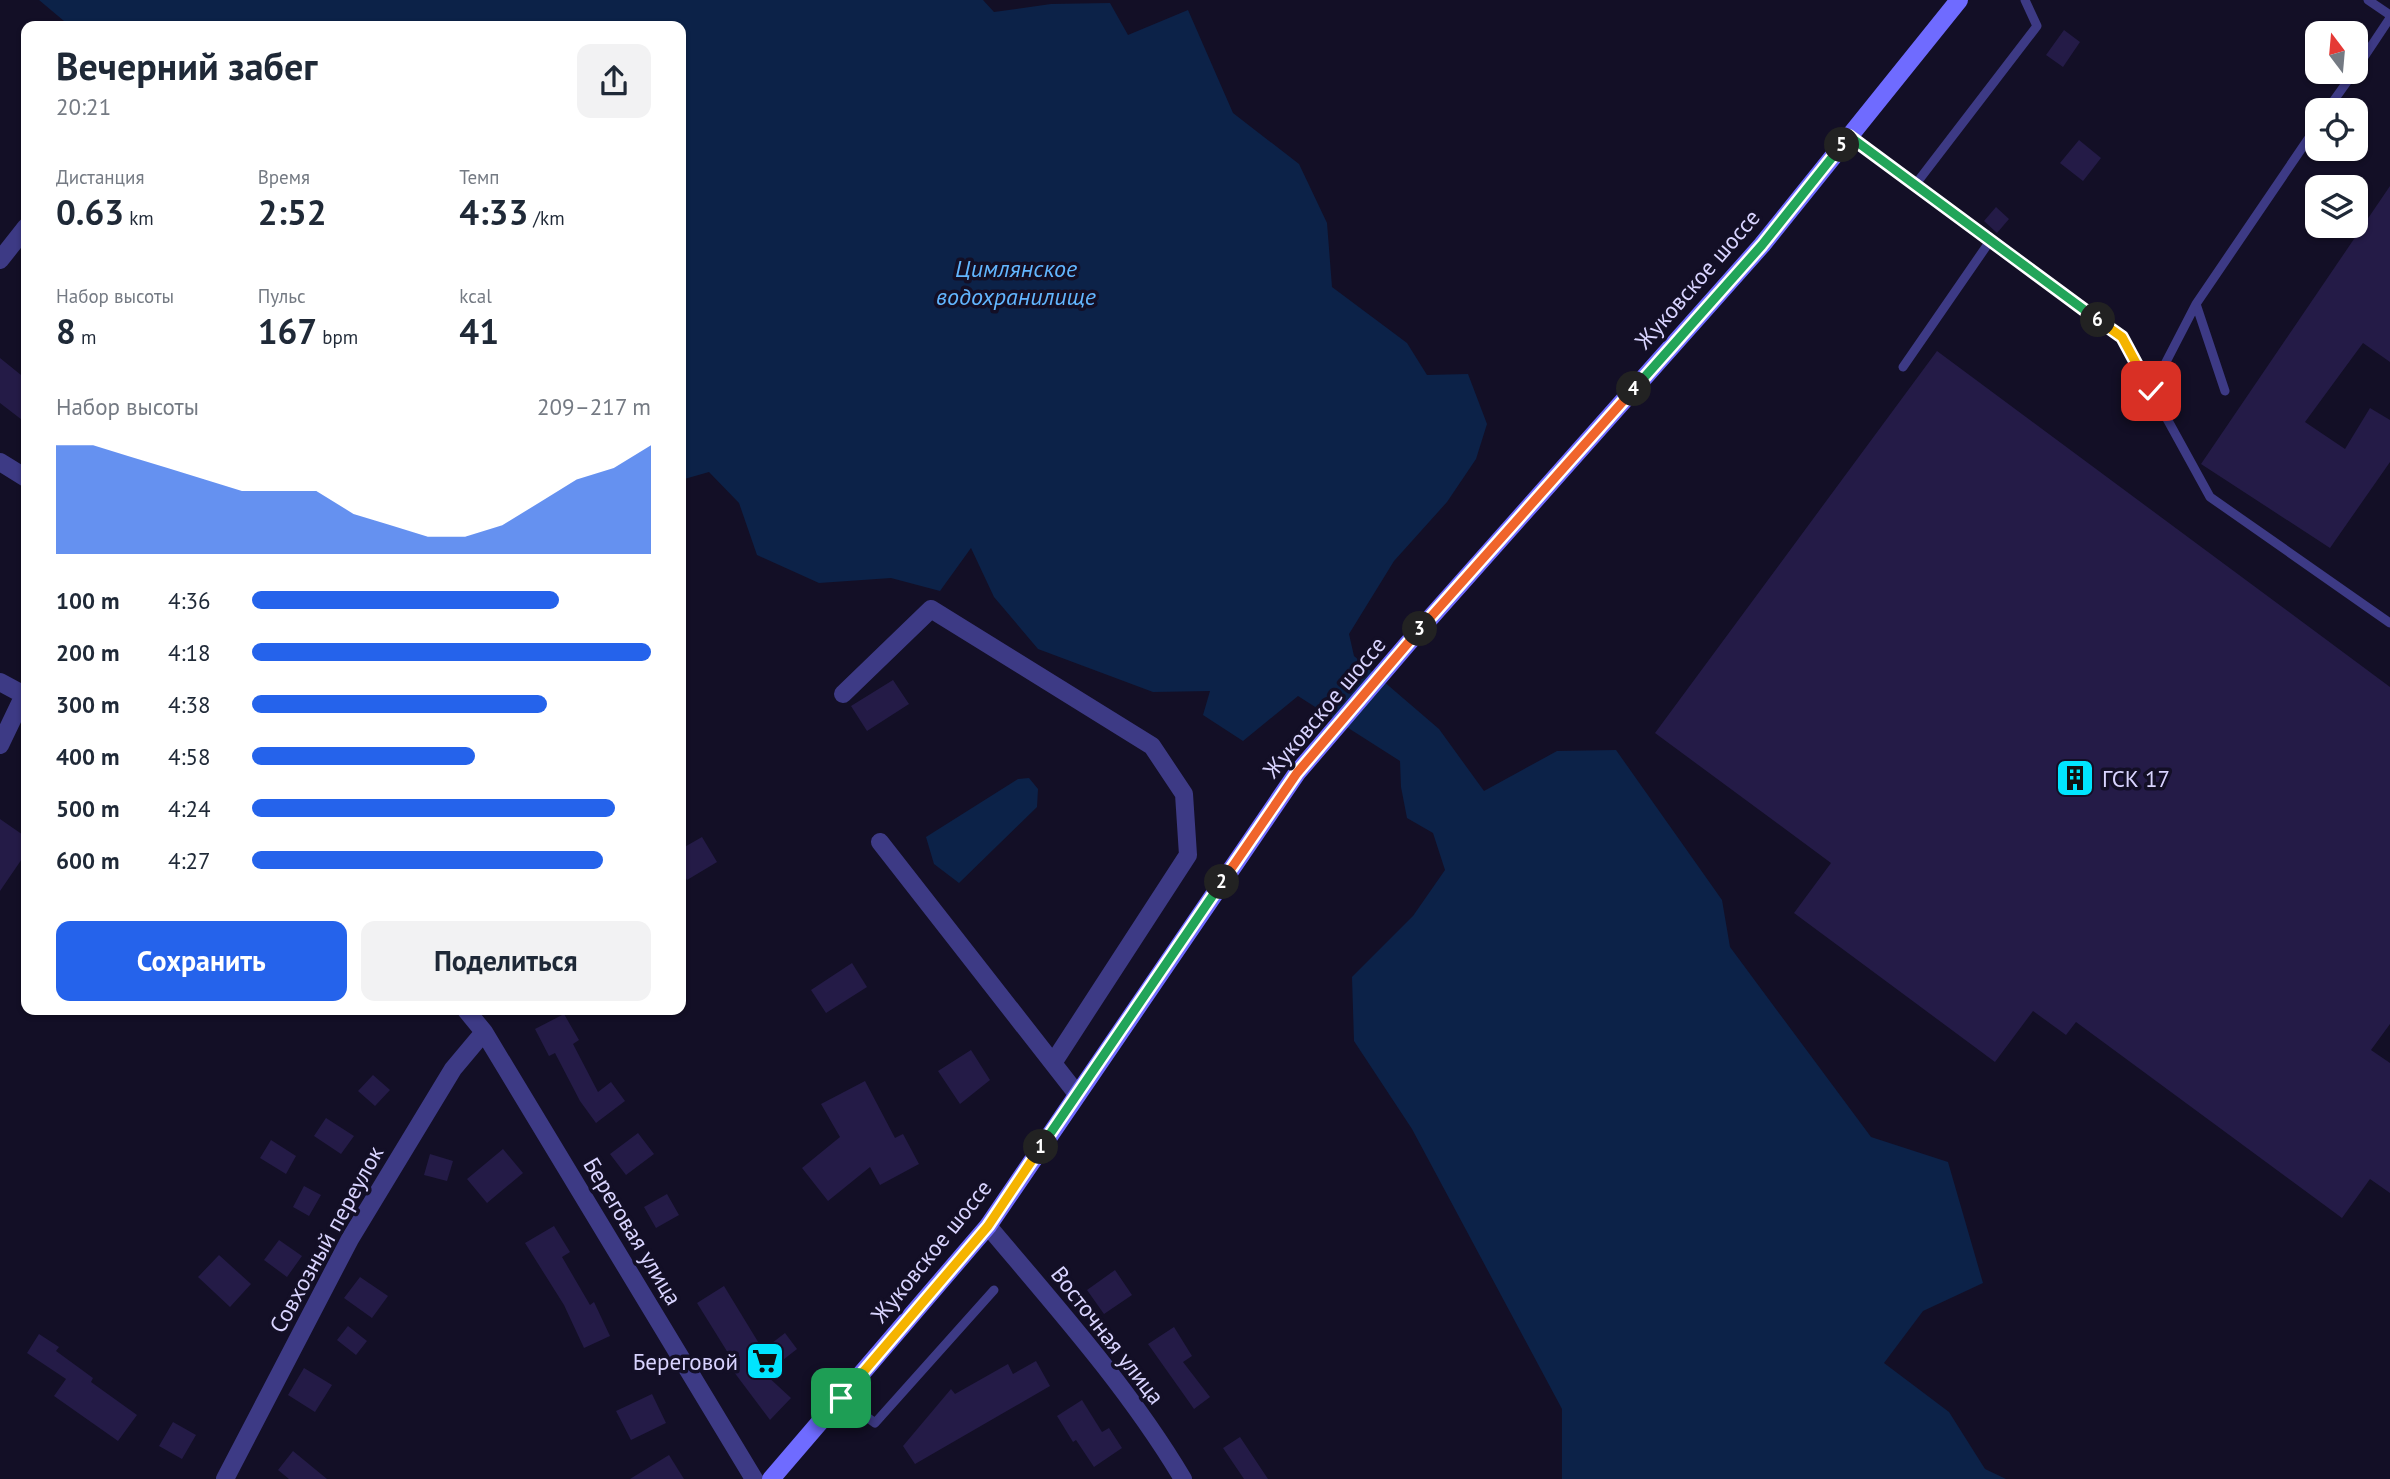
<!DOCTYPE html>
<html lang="ru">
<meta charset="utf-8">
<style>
body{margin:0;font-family:"PT Sans",sans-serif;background:#f2f2f3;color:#1f2937;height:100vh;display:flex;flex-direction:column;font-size:26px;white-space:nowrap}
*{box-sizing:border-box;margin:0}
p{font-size:23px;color:#747a83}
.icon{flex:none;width:38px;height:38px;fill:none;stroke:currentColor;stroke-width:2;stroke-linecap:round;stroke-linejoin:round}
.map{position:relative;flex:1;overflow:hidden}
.details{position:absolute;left:21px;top:21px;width:665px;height:994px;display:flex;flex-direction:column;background:#fff;border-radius:14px;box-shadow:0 2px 5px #0004}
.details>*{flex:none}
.needle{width:46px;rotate:344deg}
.tools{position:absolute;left:2305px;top:21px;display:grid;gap:14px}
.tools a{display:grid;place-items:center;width:63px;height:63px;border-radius:14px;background:#fff;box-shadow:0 2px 5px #0004;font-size:35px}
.pin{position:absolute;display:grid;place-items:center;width:60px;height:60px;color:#fff;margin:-30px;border-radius:14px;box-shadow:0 4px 10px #0006}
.km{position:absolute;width:35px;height:35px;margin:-18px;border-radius:50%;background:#222;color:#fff;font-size:19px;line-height:35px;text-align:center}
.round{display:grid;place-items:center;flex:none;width:74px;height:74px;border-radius:14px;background:#f2f2f3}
.summary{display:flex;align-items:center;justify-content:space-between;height:119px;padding:0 35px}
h1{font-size:38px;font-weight:800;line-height:52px}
.metrics{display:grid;grid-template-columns:repeat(3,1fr);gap:10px;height:119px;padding:7px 35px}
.metrics div{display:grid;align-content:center}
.metrics b{font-size:35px;font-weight:800}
.metrics small{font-size:19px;font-weight:400}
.metrics p{font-size:19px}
.chart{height:196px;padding:14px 35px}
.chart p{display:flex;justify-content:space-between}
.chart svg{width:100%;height:126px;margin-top:7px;fill:#2563eb;opacity:.7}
.primary-button{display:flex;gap:14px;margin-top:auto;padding:14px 35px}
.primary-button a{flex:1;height:80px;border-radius:14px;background:#2563eb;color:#fff;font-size:28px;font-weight:800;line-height:80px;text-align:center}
.primary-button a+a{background:#f2f2f3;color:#1f2937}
ul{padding:0 35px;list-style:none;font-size:23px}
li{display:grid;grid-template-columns:112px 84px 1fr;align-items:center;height:52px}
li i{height:18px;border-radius:9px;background:#2563eb}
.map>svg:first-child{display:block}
.water{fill:#0c2248}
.building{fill:#241b47}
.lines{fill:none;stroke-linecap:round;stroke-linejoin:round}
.lane{stroke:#3d3a85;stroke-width:9}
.street{stroke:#3d3a85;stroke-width:18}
.secondary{stroke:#6f6bff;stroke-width:18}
.split-1-casing{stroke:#fff;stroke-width:14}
.split-2-casing{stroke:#fff;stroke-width:14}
.split-3-casing{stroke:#fff;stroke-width:14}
.split-4-casing{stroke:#fff;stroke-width:14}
.split-5-casing{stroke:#fff;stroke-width:14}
.split-6-casing{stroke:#fff;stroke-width:14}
.split-7-casing{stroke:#fff;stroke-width:14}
.split-1{stroke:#f5b400;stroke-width:9}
.split-2{stroke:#22a559;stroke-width:9}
.split-3{stroke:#f0652b;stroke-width:9}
.split-4{stroke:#f0652b;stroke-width:9}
.split-5{stroke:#22a559;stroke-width:9}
.split-6{stroke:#22a559;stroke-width:9}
.split-7{stroke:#f5b400;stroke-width:9}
.labels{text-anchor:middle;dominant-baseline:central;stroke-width:7;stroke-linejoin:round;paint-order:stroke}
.street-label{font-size:23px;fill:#d9d4ff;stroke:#130f26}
.poi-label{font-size:23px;fill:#d9d4ff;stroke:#130f26;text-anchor:start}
.water-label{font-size:24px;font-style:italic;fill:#62b6ff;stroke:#130f26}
</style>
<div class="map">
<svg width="2390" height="1479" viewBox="0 0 2390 1479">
<rect width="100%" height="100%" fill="#130f26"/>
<path class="water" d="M39,0h944l11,12 57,-8 59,-1 18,32 60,-25 45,103 66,51 28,59 5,64 75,56 20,32 41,-1 19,50 -11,35 -29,43 -53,59 -45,73 5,22 85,73 45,62 73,-40 59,-1 106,150 8,47 141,190 77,25 35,121 -60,28 -39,52 65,49 36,57 21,10h-444v-70l-150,-280 -58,-88 -2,-64 61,-61 32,-46 -12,-37 -26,-15 -6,-31 -1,-26 -102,-65 -55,45 -40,-26 7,-24 -57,1 -115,-43 -44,-52 -23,-49 -31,43 -49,-13 -72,5 -62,-28 -18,-52 -30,-31 -28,8v-454h-619l2,-5z
M1029,778l9,11 -1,18 -78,76 -25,-19 -8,-27 92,-58z"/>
<path class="building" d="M2064,30l16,12 -17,25 -17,-12z
M2079,140l22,18 -18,23 -23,-18z
M2390,186v176l-27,-19 -58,79 40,27 25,-41 20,12v42l-60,86 -129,-84z
M1996,207l13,12 -12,14 -13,-12z
M1937,351l453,336v337l-19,26 19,13v130l-20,-14 -28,39 -266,-196 -10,13 -33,-24 -38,51 -201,-149 37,-50 -176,-130z
M0,358l26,21v44l-26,-20z
M893,680l16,24 -42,27 -16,-25z
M0,819l26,18v16l-26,38z
M702,837l15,25 -30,18 -6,-10v-21z
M852,963l15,24 -41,26 -15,-23z
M564,1014l15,26 -6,4 25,48 13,-10 14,19 -29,22 -16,-22 -25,-48 -6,3 -14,-27z
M971,1050l19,30 -30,24 -22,-33z
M373,1075l17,15 -15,16 -17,-15z
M865,1081l30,57 8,-4 16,30 -39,21 -10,-18 -42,34 -26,-33 38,-31 -19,-33z
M326,1118l28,18 -13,18 -27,-18z
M638,1133l16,21 -28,21 -16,-21z
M271,1140l25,16 -10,18 -26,-16z
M503,1149l20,24 -36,30 -20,-24z
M430,1154l23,7 -6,20 -23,-6z
M304,1186l17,9 -12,21 -16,-9z
M667,1194l12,21 -23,13 -12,-21z
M554,1226l16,26 -8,5 28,48 4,-3 16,34 -26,12 -20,-43 -39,-62z
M279,1240l23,16 -15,21 -23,-17z
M219,1255l32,29 -21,23 -32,-30z
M1115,1270l17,25 -28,19 -17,-24z
M360,1277l28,19 -16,22 -28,-20z
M724,1286l39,64 22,-17 12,16 -32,25 26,24 -21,22 -36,-48 4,-3 -41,-66z
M348,1326l19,15 -11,14 -19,-15z
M1174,1327l18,29 -9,6 27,35 -16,12 -46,-65z
M39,1334l20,13 -3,4 37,27 -2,4 46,33 -19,26 -64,-45 12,-17 -39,-26z
M1036,1361l14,25 -135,78 -12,-18 48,-57 4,5 53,-30 5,10z
M304,1368l28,17 -17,27 -27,-17z
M652,1394l14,29 -35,17 -15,-29z
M1082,1400l20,32 7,-4 13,20 -28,19 -18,-27 -3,2 -16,-26z
M173,1422l23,13 -14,24 -23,-13z
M1240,1437l28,42h-24l-21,-31z
M293,1451l34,28h-38l-11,-9z
M669,1455l15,24h-54z"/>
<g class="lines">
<path class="lane" d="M2368,0l22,15
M2356,69l34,-51
M2327,110l27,-38
M1849,136l273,201 88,160 180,126
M1915,185l122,-159 -12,-26
M1903,367l87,-126
M2151,391l45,-87
M2225,391l-29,-87 121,-178
M841,1398l34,25 119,-133"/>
<path class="street" d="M0,260l26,-33
M0,462l26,16
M0,682l26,14
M843,694l88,-85 221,137 32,48 4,61 -135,208
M0,745l24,-50
M880,842l197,252
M466,1010l18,22 270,447
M988,1226c69,82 140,161 195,253
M225,1479l125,-240 103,-170 31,-37"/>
<path class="secondary" d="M771,1479l217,-253 309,-453 119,-139 346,-389 197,-245"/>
</g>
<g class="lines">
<defs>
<path id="split-1" d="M841,1398l147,-172 53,-79"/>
<path id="split-2" d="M1041,1147l181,-265"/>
<path id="split-3" d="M1222,882l75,-109 123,-144"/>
<path id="split-4" d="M1420,629l214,-240"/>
<path id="split-5" d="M1634,389l128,-144 80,-100"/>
<path id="split-6" d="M1842,145l7,-9 249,184"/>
<path id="split-7" d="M2098,320l24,17 29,54"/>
</defs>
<use href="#split-1" class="split-1-casing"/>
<use href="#split-2" class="split-2-casing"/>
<use href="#split-3" class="split-3-casing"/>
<use href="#split-4" class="split-4-casing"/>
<use href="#split-5" class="split-5-casing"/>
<use href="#split-6" class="split-6-casing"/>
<use href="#split-7" class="split-7-casing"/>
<use href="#split-1" class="split-1"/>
<use href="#split-2" class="split-2"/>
<use href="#split-3" class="split-3"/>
<use href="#split-4" class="split-4"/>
<use href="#split-5" class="split-5"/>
<use href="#split-6" class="split-6"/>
<use href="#split-7" class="split-7"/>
</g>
<defs>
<symbol id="building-square" viewBox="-11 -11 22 22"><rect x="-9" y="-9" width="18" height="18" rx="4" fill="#00e5ff" stroke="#130f26"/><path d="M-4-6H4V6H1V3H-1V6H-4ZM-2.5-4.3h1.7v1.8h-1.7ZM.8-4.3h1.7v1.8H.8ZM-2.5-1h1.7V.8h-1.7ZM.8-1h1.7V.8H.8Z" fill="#111"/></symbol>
<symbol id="supermarket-square" viewBox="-11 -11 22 22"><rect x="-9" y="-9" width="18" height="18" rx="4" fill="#00e5ff" stroke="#130f26"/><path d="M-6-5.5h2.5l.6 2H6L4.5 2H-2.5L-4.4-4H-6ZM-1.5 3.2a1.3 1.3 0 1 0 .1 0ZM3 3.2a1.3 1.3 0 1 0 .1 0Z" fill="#111"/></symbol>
</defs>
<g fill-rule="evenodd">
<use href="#building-square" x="2053" y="756" width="44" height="44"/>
<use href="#supermarket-square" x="743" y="1339" width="44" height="44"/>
</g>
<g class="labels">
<g class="street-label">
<text transform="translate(1697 279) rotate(-49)">Жуковское шоссе</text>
<text transform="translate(1324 707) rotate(-50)">Жуковское шоссе</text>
<text transform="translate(633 1231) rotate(59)">Береговая улица</text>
<text transform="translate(326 1239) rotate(-61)">Совхозный переулок</text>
<text transform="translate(931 1251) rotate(-51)">Жуковское шоссе</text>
<text transform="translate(1108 1335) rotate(52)">Восточная улица</text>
</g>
<g class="poi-label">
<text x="2102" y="778">ГСК 17</text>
<text x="738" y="1361" text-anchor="end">Береговой</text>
</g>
<g class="water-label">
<text x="1016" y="268">Цимлянское<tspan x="1016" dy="28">водохранилище</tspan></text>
</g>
</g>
</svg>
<div class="tools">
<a><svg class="needle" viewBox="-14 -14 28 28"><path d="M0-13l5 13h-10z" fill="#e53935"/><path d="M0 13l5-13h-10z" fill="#747a83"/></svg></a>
<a><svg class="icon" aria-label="locate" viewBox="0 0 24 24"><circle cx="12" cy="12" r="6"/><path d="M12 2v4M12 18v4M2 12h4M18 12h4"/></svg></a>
<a><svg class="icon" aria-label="layers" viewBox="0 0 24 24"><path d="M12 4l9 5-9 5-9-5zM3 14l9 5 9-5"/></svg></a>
</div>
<div class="pin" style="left:841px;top:1398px;background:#1e9e55"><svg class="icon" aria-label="arrive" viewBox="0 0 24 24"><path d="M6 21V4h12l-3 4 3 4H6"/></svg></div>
<div class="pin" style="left:2151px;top:391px;background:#d93025"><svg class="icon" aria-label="check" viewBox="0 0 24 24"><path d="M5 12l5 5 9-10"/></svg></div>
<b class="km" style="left:1041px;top:1147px">1</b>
<b class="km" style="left:1222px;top:882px">2</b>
<b class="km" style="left:1420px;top:629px">3</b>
<b class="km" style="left:1634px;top:389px">4</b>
<b class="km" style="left:1842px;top:145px">5</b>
<b class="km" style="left:2098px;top:320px">6</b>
<section class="details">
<div class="summary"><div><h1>Вечерний забег</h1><p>20:21</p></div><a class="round"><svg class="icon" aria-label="share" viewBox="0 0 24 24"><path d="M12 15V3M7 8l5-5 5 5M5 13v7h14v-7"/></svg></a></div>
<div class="metrics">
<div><p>Дистанция</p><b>0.63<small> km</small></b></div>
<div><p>Время</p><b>2:52</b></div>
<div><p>Темп</p><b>4:33<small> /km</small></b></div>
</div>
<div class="metrics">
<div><p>Набор высоты</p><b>8<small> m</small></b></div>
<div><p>Пульс</p><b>167<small> bpm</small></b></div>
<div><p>kcal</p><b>41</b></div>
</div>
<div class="chart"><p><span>Набор высоты</span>209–217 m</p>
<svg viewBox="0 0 160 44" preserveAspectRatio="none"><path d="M0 44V6L10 6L20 10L30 14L40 18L50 22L60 22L70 22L80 30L90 34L100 38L110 38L120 34L130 26L140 18L150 14L160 6V44z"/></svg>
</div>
<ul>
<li><b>100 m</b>4:36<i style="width:77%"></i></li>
<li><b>200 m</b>4:18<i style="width:100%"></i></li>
<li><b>300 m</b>4:38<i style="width:74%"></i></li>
<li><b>400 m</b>4:58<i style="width:56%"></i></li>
<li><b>500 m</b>4:24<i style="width:91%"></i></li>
<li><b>600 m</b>4:27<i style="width:88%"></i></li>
</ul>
<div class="primary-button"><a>Сохранить</a><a>Поделиться</a></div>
</section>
</div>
